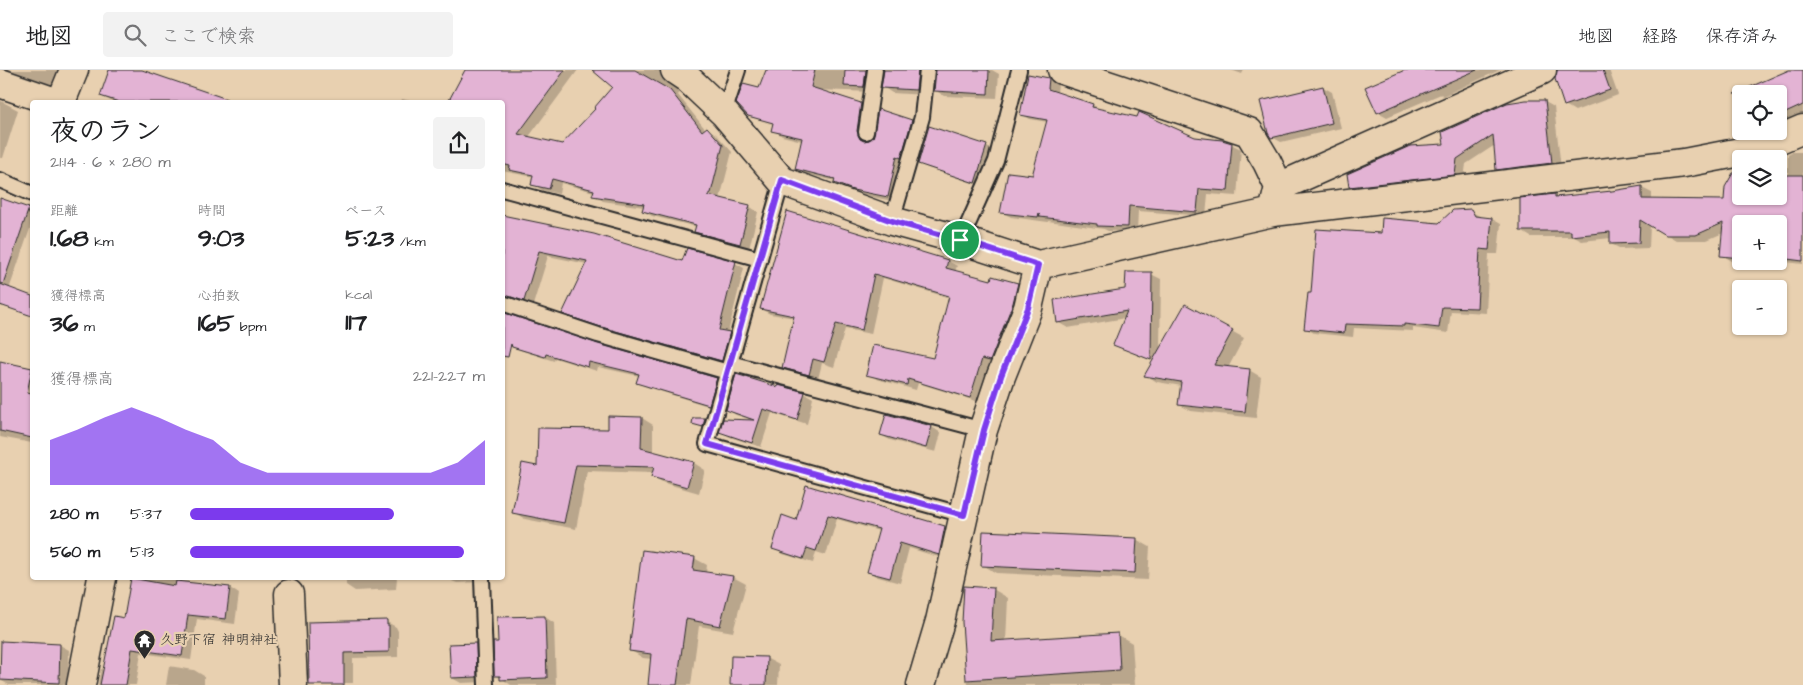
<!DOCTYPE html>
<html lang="ja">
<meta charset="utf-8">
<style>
body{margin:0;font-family:"Architects Daughter","Klee One",sans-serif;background:#f2f2f2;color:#202124;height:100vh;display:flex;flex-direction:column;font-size:19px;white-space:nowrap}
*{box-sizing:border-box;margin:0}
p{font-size:16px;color:#757577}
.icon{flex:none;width:28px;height:28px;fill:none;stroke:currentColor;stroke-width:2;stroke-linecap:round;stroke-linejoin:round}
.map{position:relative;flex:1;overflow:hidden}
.drawer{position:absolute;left:30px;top:30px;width:475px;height:480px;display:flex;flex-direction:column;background:#fff;border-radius:5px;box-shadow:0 1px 4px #0004}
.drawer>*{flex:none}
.controls{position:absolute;left:1732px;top:15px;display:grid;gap:10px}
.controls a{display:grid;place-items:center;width:55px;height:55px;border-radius:5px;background:#fff;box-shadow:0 1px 4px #0004;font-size:25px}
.pin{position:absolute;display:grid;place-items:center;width:42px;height:42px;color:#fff;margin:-21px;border:2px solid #fff;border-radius:50%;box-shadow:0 1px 5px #0007}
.round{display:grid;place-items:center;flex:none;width:52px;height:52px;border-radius:5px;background:#f2f2f2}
.summary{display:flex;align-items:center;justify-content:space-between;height:85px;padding:0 20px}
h1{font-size:28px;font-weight:700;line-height:38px}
.stats{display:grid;grid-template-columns:repeat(3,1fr);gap:8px;height:85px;padding:5px 20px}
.stats div{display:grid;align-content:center}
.stats b{font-size:25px;font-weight:700}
.stats small{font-size:14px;font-weight:400}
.stats p{font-size:14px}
.chart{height:140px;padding:10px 20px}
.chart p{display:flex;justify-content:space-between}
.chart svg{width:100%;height:90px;margin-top:5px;fill:#7c3aed;opacity:.7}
ul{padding:0 20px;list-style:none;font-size:16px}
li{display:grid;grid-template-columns:80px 60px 1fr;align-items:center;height:38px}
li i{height:12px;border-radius:6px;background:#7c3aed}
header{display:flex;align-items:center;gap:30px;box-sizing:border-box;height:70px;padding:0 25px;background:#fff;border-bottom:1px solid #e0e0e0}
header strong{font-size:24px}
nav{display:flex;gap:28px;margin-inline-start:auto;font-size:18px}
.search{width:350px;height:45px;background:#f2f2f2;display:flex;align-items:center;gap:12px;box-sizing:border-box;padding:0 18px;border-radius:5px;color:#757577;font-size:19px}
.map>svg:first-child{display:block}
.shadow{fill:#0003;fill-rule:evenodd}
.building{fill:#e3b3d4;stroke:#2b2b2b}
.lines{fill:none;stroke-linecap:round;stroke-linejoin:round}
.lane-casing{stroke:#2b2b2b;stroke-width:18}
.street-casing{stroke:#2b2b2b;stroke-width:31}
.lane{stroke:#e8d0b0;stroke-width:14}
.street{stroke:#e8d0b0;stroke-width:28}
.route-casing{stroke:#fff;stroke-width:10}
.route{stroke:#7c3aed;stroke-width:6}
.labels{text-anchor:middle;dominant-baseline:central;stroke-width:4.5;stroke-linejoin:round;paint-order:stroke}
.poi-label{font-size:14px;fill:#2b2b2b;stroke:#e8d0b0;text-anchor:start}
</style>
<header>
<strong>地図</strong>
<div class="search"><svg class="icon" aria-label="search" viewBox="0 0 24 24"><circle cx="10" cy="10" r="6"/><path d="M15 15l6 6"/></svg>ここで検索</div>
<nav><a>地図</a><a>経路</a><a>保存済み</a></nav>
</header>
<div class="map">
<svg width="1803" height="615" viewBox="0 0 1803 615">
<rect width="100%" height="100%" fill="#e8d0b0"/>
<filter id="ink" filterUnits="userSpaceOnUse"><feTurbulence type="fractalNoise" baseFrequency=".02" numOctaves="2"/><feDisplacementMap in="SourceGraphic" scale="10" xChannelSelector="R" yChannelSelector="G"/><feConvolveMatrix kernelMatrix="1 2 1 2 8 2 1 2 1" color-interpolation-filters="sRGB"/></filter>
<g filter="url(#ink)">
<path class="shadow" d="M0,0h64l-6,17z
M110,0h28l72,28 -1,4h-96l-12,-6z
M467,0h111l-50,68 35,7 34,-36 17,-22 -20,-17h76l-2,5 2,9 10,8 -2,3 28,35 1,-1 9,5 16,18 -12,47 29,7 9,6 -9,37 -45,-12 -9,-6 2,-4 -45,-11 -9,-5 1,-4 -41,-6 -9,-6v-3l-33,-9 -2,11 -17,-4 -10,-6 2,-7 -32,-6v-69h-52z
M767,0h110l-4,22 -55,-2 43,14 9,6 -4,27 2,5 43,-21 10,6 -24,75 -34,-7 -19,-7 -9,-7 -29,-7 -10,-6 6,-27 -20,-5 -9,-6 1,-5 -18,-5 23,6 1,-3 -27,-6v1l-5,-2z
M884,0h43l-2,25 -33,-2 -9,-6z
M936,0h56l7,4 -2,24 -53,-2 -9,-6z
M1231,0h13l-2,4z
M1408,0h92l-57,26 -2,-2 -54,23 -9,-5z
M1568,0h41l9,25 -43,16 -10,-6z
M1784,0h19v44l-18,8 -6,-4v-24l6,-21z
M1048,9l10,5 -1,9 36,12 9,5 92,29 37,5 10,5 -4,47 -29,-2 -2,22 -68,-5 -1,20h-29l-4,-2 -56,-8v1l-37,-5 -10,-5 34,-35 12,-55 -17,-3 -9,-5z
M1323,17l9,5 9,36 -60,14 -9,-5z
M0,29l1,2 17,9 -15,48h-3z
M402,29l14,3h-15z
M1545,32l9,5 7,61 -54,6 -9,-5 -3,-24 -29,19 -2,15 -104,13 -10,-6z
M929,57l58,20 9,5 -12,35 -56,-19 -9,-5z
M1791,82h12v112l-17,-2v3l-54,-4 -10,-6 1,-22 -16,7h-31l-26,-15 -1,23 -28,1 -10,-5v-6l-29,3 -8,-4h-43l-10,-6 34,-36 4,3 53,-5 30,-5 10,5v8l74,1 8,-28 7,1v21h38v-20h9v-22zM1741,154h38v37h-38z
M0,129l32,12v12l-29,84 -3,-1z
M1471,141l11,7 10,1 9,5 -3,30h-9l-3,59 -35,-2 -3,22 -35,-5v3l-59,-3 -1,9 -39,-4 -9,-5 7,-33 70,-60 57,-11z
M788,143l160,48 9,5 -2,6 37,10 25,2 10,5 -48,113 -61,-19 -2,7 -39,-11 -10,-5 67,-15 16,-61 -67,-20 -12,56 -26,-5 -11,38 -12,-4 -4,16 -25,-7 -9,-5 11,-49 -25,-4 -9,-5z
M505,170l178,23h52l9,5 -16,65 10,6 -7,26 -120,-34 -38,-13 -9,-5 23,-49 -39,-8 -15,49 -23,-6 -8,9v-59z
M1151,204l10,5 -1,71 25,-45 59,33 -16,30 21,2 12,7 -5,41 -65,-7 -11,-6 2,-19 -25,-4 -11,-7 8,-14 -39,-16 10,-27 -57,10 -9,-5 68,-33z
M502,241l2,3 91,31 121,34 9,5 -7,25 -71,-22 -9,-5 1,-6 -41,-9 -1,4 -42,-13 -1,3 -52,-17z
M0,293l32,6v74l-32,-6z
M804,323l9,5 -6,26 -35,-11 -11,34 -31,-10 -9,-5 32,-12 -17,-5 -9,-6z
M642,348l11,7v27l41,11 11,7 -6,23 -35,-10 -12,-7 1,-3 -66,-2 -11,58 -51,-10 -12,-7 25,-44 71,-37z
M932,357l9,6 -5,19 -46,-12 -9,-5z
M807,417l138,40 9,5 -6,28 -39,-12 -9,35 -22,-6 -10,-5 11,-41 -42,-12 -11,36 -10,-3 -3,11 -30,-9 -10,-6 24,-27z
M1136,469l14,8 -2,33 -152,-7 -13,-8z
M694,488l13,7 -1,8 27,4 13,7 -13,48 -34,-6 -8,59h-41l2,-26 -9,-1 -13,-8z
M132,508h50l-1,5 49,5 9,6 -4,30 -38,-5 -6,41 -50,-7 -5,32h-38l3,-16 3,1 21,-50z
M346,508h51l-1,11 -41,2 -9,-6z
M452,508h26v4l-21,1 -5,-2z
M993,519l15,9 -2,44 111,-8 15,9 3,42h-167l-5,-63z
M545,547l9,6 2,62h-45l-15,-10 3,-32z
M387,552l9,5 2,4v26l-45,1v25h-34l-9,-5z
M2,572l58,3 9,5 -1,35h-59l-9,-5z
M475,574l10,5 1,33 -25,1 -9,-5z
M766,588l13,7 -1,20h-47z
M169,596l25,4 10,6v9h-38z"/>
<path class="building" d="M109,0h33l85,29 -1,3h-107l-19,-6z
M465,0h100l-47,64 44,10 33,-35 -1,-1 18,-21 -20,-17h43l35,20 32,41 5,-4 16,18 -12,48 -3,2 42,10 -10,39 -46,-12 2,-7 -54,-14 2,-7 -52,-8 2,-6 -42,-11 -3,10 -18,-4 2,-10 -24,-5 1,-4 -8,-2v-62h-54z
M766,0h49l-4,17 50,16 -4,28 3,8 4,2 5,-1 4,-3 5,-28 34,11 -11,38 -4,-2 -9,41 -35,-7 -19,-7 1,-4 -40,-10 7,-31 -31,-7 2,-8 -25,-7 -12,-13 7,-19 16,4z
M845,0h21l-2,17 -20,-1z
M884,0h34l-2,20 -35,-2z
M936,0h53l-1,24 -54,-3z
M1405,0h72l-100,43 -12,-26z
M1557,0h46l7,20 -46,16 -9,-27z
M1789,0h14v35l-24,11v-22h-45z
M1028,4l21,4 -1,11 45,15 -1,3 45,10 2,-5 56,25 27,3 10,3 -4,48 -29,-2 -2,23 -68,-6 -1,21 -31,-1v-2l-57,-7 -1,-4 -1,4 -38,-4 8,-41 25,3v-3l14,-52 -27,-5z
M1323,16l9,37 -61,15 -3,-5 -8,-32z
M1526,30h19l7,63 -56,7 -3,-35 -36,24 -2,16 -106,12 -2,-13 63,-28 34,-2 -2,-12 65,-29z
M929,56l58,19 -12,38 -57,-19z
M1733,103h8v23h38v-21h24v86l-24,-3v-34h-38v34l-21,-2 3,-33 -27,12h-31l-25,-15 -1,23 -29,1v-12l-39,4v-5h-51v-33l35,-4v3l57,-6 30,-5v13l82,1 1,-13z
M0,128l29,10 -26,76 -3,-1z
M1471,139l4,7 17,2 -3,32 -9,-1 -3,59 -35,-1 -3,21 -35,-4v2l-59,-2 -1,9 -40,-4 4,-36h3l5,-64 65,4 1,-15 57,5 14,-13z
M787,141l161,49 -2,8 45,12 1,-4 26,7 -5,20 -23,58 -8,-2 -12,39 -62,-19 -1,6 -41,-10 7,-30 60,13 16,-62 -75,-22 -12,56 -26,-6 -12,38 -11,-3 -4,16 -27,-7 12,-52 -34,-7z
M502,145l92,19 88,27 5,-13 49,13 -17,69 11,2 -8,29 -121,-34 -39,-13 25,-53 -48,-10 -15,50 -22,-7z
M1126,202h26l-1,88 -38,-15 14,-34 -70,12 -3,-23 71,-11z
M0,214l32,12v20l-32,-11z
M1185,234l48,26 -19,35 36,4 -5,43 -67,-7 3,-23 -37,-6z
M502,242l94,31 121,35 -8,27 -73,-22 3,-9 -50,-12 -1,5 -42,-13 -1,3 -33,-10 -1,-3 -3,13 -6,-1z
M0,291l32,7 -5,25 5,1v44l-32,-7z
M736,304l42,13v-2l27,7 -8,28 -34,-11 -11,34 -33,-11 4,-13 31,1 -28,-10z
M886,344l46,12 -6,22 -46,-13z
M608,346l34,1 -1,31 53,14 -7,25 -36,-10 3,-10 -78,-2 -12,58 -52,-10 10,-50 15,3 1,-38 70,1z
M693,348h12l-2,9 -11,-3z
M806,415l139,41 -6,29 -39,-12 -10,35 -23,-6 12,-43 -51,-14 -12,36 -9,-3 -4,11 -31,-10 10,-34 14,5z
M983,461l154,7 -2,35 -154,-7z
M642,480l53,7 -2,13 40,6 -13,50 -34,-7 -9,66h-29l3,-31 -22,-3z
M131,508l44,8 1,-5 54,6 -4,32 -38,-4 -6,41 -50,-7 -6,36h-26l14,-69 10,2z
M964,516l30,2 -3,53 127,-8 2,37 -154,10 -4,-58z
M545,546l2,62 -47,2v-4h-6l-1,-34h5l-1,-25z
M387,550v5h2v27l-45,1v32h-35l-1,-63z
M1,571l59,3 -1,39 -59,-3z
M476,573l1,34 -26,1 -2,-34z
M731,586l36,1 -1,28h-36z"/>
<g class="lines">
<defs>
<path id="lane" d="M724,43l14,-43
M866,62l9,-62
M0,110l32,14
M782,111l-75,263 257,71
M502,119l258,70
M892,151l30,-104 5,-47
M961,170l35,-79 23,-91
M502,233l96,32 130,37
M730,293l253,67
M482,508l4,107"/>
<path id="street" d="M675,0l12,8 37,35 58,68 110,40 69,19 77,25 235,-53 411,-49 72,-14 47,-20
M1062,0l187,62 18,30 12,25
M0,13l55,19
M61,32l13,-32
M1273,142l6,-25 263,-117
M289,524l4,91
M81,615l21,-107
M921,615l19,-64 43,-191 18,-54 27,-68 10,-43"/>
</defs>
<use href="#lane" class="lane-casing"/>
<use href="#street" class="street-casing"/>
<use href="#lane" class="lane"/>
<use href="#street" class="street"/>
</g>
</g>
<g class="lines" filter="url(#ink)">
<defs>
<path id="route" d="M782,110l110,41 68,19 78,25 -10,43 -27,68 -17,54 -20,85 -257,-71z"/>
</defs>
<use href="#route" class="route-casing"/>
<use href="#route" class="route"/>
</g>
<defs>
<symbol id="temple-pin" viewBox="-11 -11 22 30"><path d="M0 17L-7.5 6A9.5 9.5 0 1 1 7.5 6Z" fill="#2b2b2b" stroke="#e8d0b0"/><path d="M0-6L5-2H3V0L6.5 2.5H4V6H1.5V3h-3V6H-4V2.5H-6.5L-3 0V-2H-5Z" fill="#fff"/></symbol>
</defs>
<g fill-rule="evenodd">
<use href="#temple-pin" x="132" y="558" width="25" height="34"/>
</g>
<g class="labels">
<g class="poi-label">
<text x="160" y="570">久野下宿 神明神社</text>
</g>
</g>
</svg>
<div class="controls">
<a><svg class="icon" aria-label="locate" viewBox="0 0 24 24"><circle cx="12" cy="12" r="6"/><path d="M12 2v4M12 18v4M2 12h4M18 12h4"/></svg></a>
<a><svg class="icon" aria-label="layers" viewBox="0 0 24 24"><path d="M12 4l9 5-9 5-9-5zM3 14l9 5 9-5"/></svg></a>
<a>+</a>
<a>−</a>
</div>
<div class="pin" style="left:960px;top:170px;background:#1e9e55"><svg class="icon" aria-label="arrive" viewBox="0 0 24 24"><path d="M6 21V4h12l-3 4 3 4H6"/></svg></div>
<section class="drawer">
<div class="summary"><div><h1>夜のラン</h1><p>21:14 · 6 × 280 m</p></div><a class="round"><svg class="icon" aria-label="share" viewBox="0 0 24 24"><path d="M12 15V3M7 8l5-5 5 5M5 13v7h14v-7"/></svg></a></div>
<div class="stats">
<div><p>距離</p><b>1.68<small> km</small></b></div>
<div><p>時間</p><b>9:03</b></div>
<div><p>ペース</p><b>5:23<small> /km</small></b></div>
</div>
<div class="stats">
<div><p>獲得標高</p><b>36<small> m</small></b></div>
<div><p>心拍数</p><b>165<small> bpm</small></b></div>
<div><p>kcal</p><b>117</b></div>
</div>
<div class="chart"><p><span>獲得標高</span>221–227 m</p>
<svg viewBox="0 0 160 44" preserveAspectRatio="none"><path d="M0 44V22L10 17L20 11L30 6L40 11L50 17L60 22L70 33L80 38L90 38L100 38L110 38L120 38L130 38L140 38L150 33L160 22V44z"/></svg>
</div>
<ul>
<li><b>280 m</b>5:37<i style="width:69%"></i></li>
<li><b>560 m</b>5:13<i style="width:93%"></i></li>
</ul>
</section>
</div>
